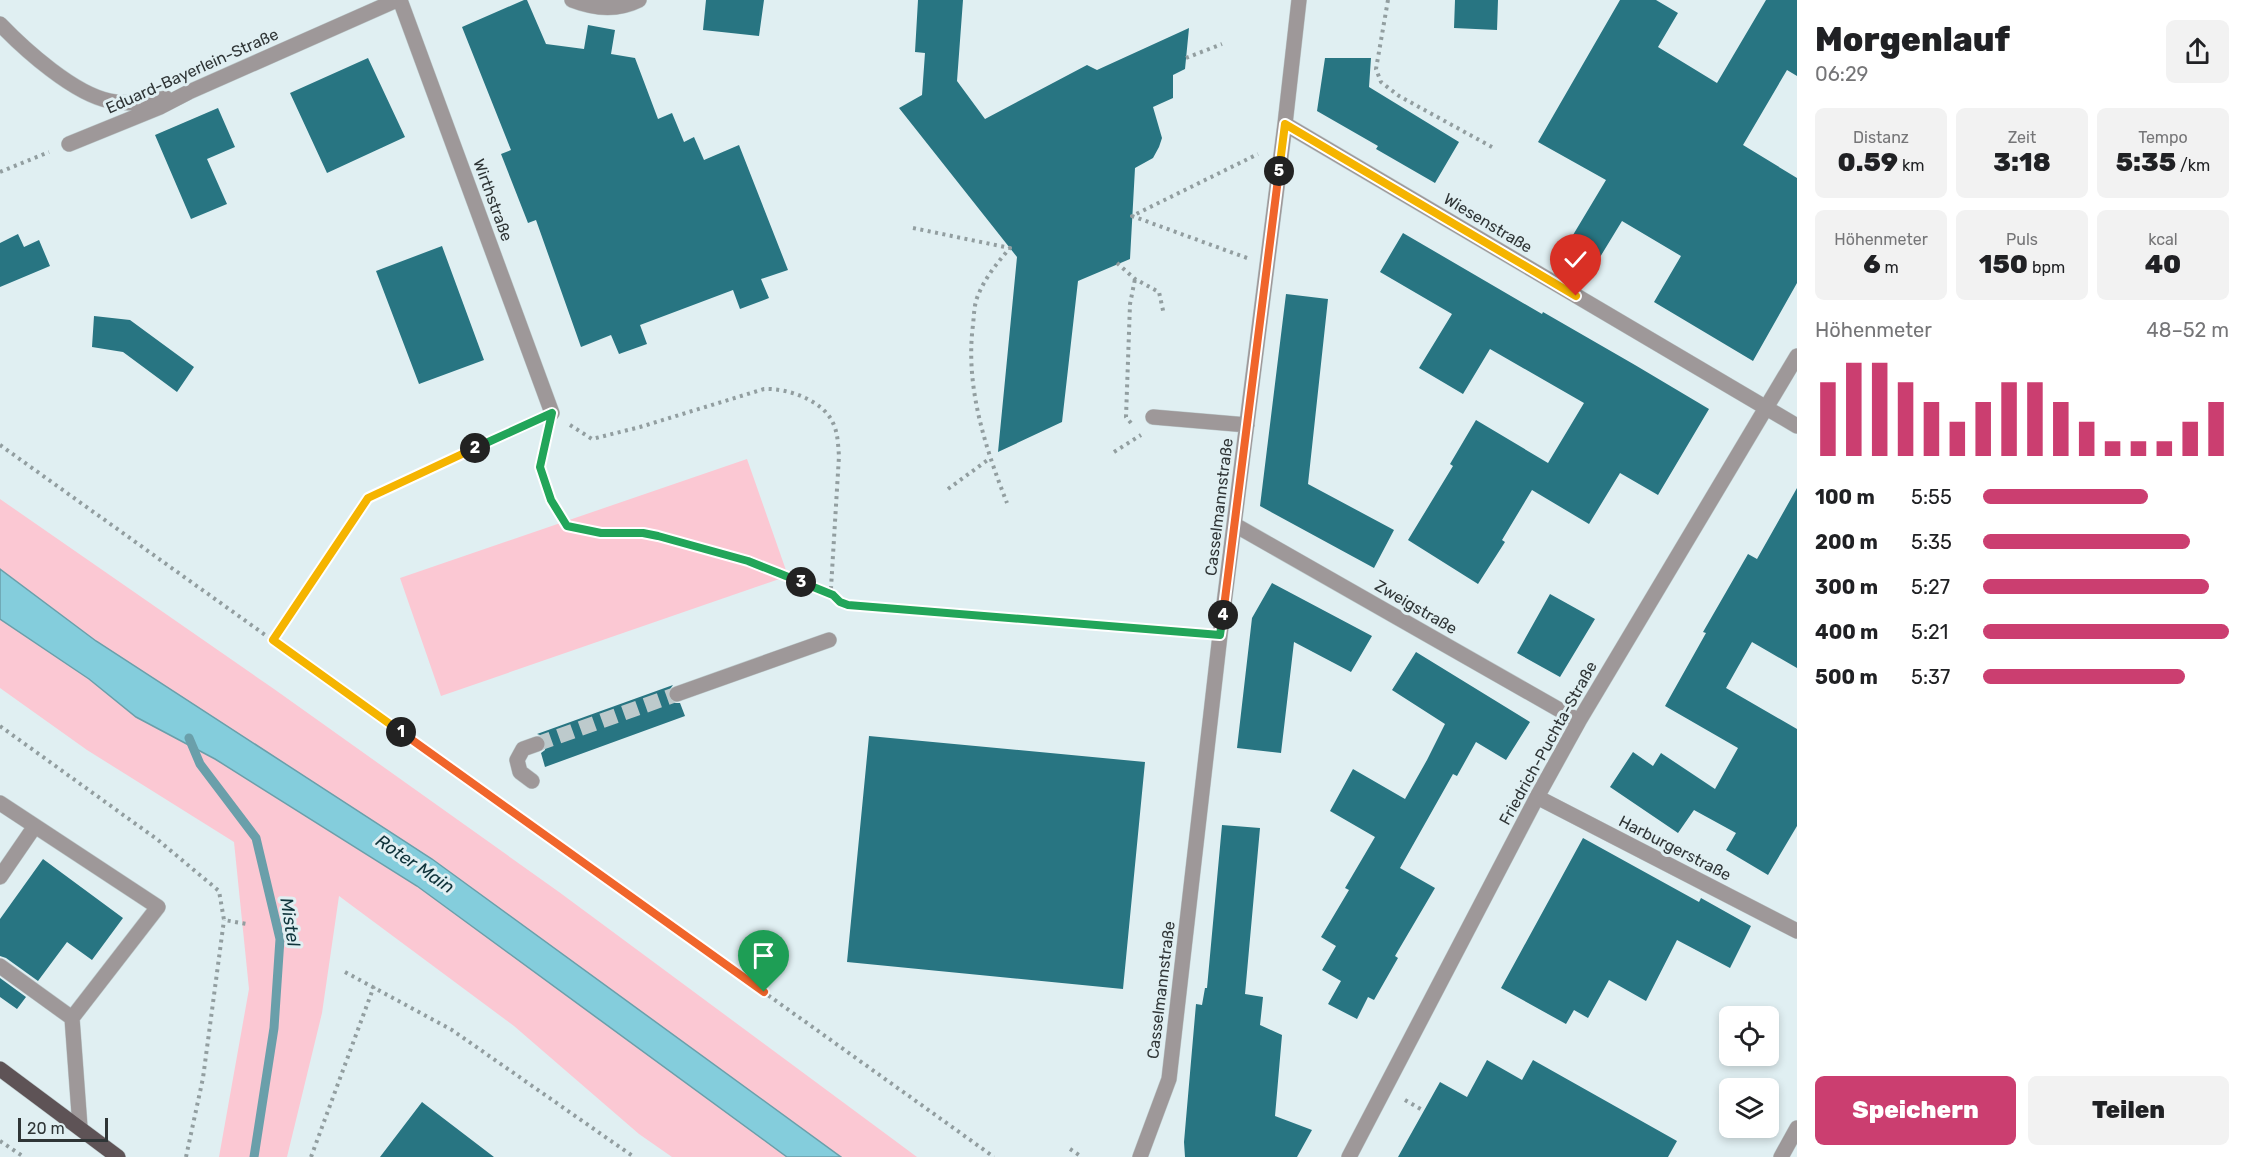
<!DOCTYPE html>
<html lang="de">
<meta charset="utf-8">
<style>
body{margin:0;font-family:Rubik,sans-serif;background:#f2f2f2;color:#202124;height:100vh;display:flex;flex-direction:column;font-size:22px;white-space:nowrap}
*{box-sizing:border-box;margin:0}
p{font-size:20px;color:#757577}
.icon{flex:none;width:33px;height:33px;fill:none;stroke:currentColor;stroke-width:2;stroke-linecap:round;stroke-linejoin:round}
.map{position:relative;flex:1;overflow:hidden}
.details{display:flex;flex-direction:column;background:#fff;width:450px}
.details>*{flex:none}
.fabs{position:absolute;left:1719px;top:1006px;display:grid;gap:12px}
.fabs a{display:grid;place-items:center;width:60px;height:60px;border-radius:9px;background:#fff;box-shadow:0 3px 9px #0003;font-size:30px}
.scale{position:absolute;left:18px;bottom:15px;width:90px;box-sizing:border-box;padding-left:6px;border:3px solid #2f3536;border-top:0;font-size:16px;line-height:21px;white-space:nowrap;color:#2f3536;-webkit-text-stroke:4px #e0eff2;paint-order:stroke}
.pin{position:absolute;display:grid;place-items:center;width:51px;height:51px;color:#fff;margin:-62px -26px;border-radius:50% 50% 50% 0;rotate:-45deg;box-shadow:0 0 6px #0007}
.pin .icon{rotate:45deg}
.km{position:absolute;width:30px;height:30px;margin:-15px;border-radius:50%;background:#222;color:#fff;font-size:16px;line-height:30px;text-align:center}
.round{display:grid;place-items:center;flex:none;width:63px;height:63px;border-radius:9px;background:#f2f2f2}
.overview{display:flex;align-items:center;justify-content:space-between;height:102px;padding:0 18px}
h1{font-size:33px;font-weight:800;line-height:45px}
.metrics{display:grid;grid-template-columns:repeat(3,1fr);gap:9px;height:102px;padding:6px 18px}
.metrics div{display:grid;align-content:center;border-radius:9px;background:#f2f2f2;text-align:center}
.metrics b{font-size:26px;font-weight:800}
.metrics small{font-size:16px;font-weight:400}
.metrics p{font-size:16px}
.chart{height:168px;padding:12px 18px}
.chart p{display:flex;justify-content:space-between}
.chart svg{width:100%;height:108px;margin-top:6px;stroke:#cb3e70;stroke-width:6}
.action{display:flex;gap:12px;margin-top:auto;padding:12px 18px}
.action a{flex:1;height:69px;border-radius:9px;background:#cb3e70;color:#fff;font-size:24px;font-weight:800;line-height:69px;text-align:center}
.action a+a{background:#f2f2f2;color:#202124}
ul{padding:0 18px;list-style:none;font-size:20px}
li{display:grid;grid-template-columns:96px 72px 1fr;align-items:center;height:45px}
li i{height:15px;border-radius:8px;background:#cb3e70}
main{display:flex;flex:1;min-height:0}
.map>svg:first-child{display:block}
.green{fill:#fbc8d3}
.water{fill:#84cddc;stroke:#6a9faa;stroke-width:1.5}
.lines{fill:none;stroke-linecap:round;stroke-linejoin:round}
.stream{stroke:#6a9faa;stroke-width:9}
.building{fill:#287582}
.minor-tunnel{stroke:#bdcacc;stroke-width:15;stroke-dasharray:15 8;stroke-linecap:butt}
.minor-casing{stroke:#bdcacc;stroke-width:16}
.major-casing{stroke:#bdcacc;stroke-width:16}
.path{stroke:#929ea0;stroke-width:4;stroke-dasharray:3 4.5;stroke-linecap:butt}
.minor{stroke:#9e9899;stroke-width:15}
.major{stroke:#5e5356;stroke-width:15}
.split-1-casing{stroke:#fff;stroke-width:12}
.split-2-casing{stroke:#fff;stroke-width:12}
.split-3-casing{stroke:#fff;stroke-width:12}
.split-4-casing{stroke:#fff;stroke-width:12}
.split-5-casing{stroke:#fff;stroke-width:12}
.split-6-casing{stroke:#fff;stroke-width:12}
.split-1{stroke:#f0652b;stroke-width:8}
.split-2{stroke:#f5b400;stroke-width:8}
.split-3{stroke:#22a559;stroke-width:8}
.split-4{stroke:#22a559;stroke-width:8}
.split-5{stroke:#f0652b;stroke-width:8}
.split-6{stroke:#f5b400;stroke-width:8}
.labels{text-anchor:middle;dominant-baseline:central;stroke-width:6;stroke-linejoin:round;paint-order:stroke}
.street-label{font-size:16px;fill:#2f3536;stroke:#e0eff2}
.water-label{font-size:18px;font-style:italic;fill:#10343b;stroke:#e0eff2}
</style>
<main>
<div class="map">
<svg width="1797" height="1157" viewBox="0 0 1797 1157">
<rect width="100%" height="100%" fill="#e0eff2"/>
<path class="green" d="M747,459l41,117 -347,120 -41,-118z
M0,499l274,190 285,203 358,265h-76l-409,-298 -336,-218 -96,-72z
M0,619l89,60 47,38 79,42 202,127 370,271h-115l-33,-23 -125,-108 -175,-130 -17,117 -35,144h-68l30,-168 -15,-147 -147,-92 -87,-62z"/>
<path class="water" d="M0,569l96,72 336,218 409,298h-54l-370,-271 -202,-127 -79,-42 -47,-38 -89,-60z"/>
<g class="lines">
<path class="stream" d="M189,738l11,26 56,74 24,101 -6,89 -20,129"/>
</g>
<path class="building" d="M524,0h3l19,44 38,5 4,-24 27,5 -4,24 24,4 23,61 14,-6 12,29 10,-5 10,23 35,-15 49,125 -27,9 8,19 -29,11 -7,-19 -93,35 7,19 -28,10 -8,-19 -30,12 -45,-127 -8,3 -27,-69 10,-4 -49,-123z
M706,0h58l-5,36 -56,-6z
M918,0h45l-6,81 28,38 102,-54 10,5 92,-42 -4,41 -12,6v23l-20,9 9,31 -3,9 -6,11 -18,10 -5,91 -52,22 -16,141 -64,30 19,-195 -118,-149 23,-13 3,-42 -10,-1z
M1455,0h43l-1,30 -43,-2z
M1620,0h36l22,13 -20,34 59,36 49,-83h31v76l-10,-6 -44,75 54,33v105l-44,78 -99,-59 27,-46 -59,-35 -28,46 -30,-17 42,-70 -68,-38z
M368,58l37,79 -78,36 -37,-80z
M1325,58h46l-2,29 90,55 -24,41 -59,-34 2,-3 -61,-35z
M218,108l17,39 -28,12 20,45 -36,15 -36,-84z
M1403,233l139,81 1,-2 92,53 74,44 -51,86 -38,-22 -31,51 -57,-34 -30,50 3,2 -27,42 -70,-44 45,-74 -3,-2 26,-44 72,43 36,-60 -94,-54 -27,45 -44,-26 33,-54 -72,-42z
M18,234l6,13 15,-7 11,26 -50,21v-44z
M442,246l42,114 -65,24 -43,-113z
M1286,294l42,5 -20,185 86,46 -20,38 -114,-62z
M94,316l36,4 64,47 -17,25 -54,-40 -31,-5z
M1797,488v180l-45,-26 -26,46 71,41v97l-29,49 -42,-25 10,-17 -42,-23 -16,23 -68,-46 23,-35 20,14 8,-13 54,36 23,-41 -73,-42 41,-73 -3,-1 45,-78 9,5z
M1272,583l100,53 -21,36 -57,-30 -13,111 -44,-5 15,-130z
M1550,594l45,25 -35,58 -43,-24z
M1416,652l114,70 -24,38 -30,-18 -19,34 -4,-2 -53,94 35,20 -40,68 3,2 -24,42 -6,-3 -11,22 -29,-15 13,-23 -19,-11 14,-24 -15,-9 28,-47 -4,-2 30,-51 -45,-26 23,-42 52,30 22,-39 18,-36 -53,-34z
M673,685l-5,7v6l7,5h5l5,13 -140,51 -4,-14 4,-3 1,-9 -3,-5 -6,-2z
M869,736l276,26 -22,227 -276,-27z
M1222,825l38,3 -15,166 18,3 -3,28 22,10 -7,81 37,14 -15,27h-112l-1,-15 12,-138 6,1 3,-17h2z
M1583,838l116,64 2,-4 50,28 -21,42 -53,-28 -31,61 -37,-21 -21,38 -14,-8 -8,14 -65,-36z
M43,859l80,59 -31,42 -25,-18 -29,39 -32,-23 -6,-2v-37z
M0,978l26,19 -9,12 -17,-12z
M1487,1060l35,20 11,-20 144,81 -9,16h-270l42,-75 27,15z
M422,1102l72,55h-114z"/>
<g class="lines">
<path class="minor-tunnel" d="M537,744l140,-50"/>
<defs>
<path id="minor" d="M400,0l152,413
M572,0c23,9 45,11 67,0
M0,24c25,26 74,70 110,77 18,4 38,1 56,-3
M1285,124l512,302
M69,144l91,-37 29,-15 208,-92
M1153,417l94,8
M1235,525l344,196
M677,694l152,-54
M532,781l-12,-9 -3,-12 6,-11 14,-5
M1537,797l260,134
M0,803l35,23 -35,51
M35,826l123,81 -86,111
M0,966l72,52 8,109
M1140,1157l29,-78 51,-444 65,-511 14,-124
M1349,1157l188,-360 42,-76 218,-365
M1781,1157l16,-29"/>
<path id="major" d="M0,1069l118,88"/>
</defs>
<use href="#minor" class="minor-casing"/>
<use href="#major" class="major-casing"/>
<path class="path" d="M1388,0l-12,69 5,13 18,14 93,51
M1186,58l36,-14
M0,172l49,-20
M913,228l97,20c-13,15 -26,31 -33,50 -3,8 -3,18 -4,27 -8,61 12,122 34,178
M1247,258l-115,-42 126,-62
M1117,263l18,16 24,13 5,23
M1131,423l-5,-6 4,-113 5,-25
M570,425l22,14 48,-12 124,-38c23,-1 59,11 69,34 5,10 5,22 6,33l-8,132c3,9 8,13 17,17l350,28
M547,434l-7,33 11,33 17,26 33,7h42l15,3 90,25 85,34
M0,445l994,712
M1114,452l27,-17
M948,489l41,-30
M273,640l95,-142 165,-77
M0,726l158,114 61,51 5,29 23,4
M345,972l107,58 182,127
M1405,1100l19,11
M0,1141l24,16
M1070,1149l12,8
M186,1157l17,-79 21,-158
M311,1157l63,-171"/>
<use href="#minor" class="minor"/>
<use href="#major" class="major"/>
</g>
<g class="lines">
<defs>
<path id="split-1" d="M401,732l363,260"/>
<path id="split-2" d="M401,732l-128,-92 95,-142 107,-50"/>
<path id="split-3" d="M475,448l77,-35 -12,54 11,33 16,26 34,7h42l15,3 90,25 53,21"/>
<path id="split-4" d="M801,582l32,13 7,7 8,3 372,30 3,-20"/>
<path id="split-5" d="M1223,615l56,-444"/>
<path id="split-6" d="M1279,171l6,-47 291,172"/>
</defs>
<use href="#split-1" class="split-1-casing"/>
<use href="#split-2" class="split-2-casing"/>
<use href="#split-3" class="split-3-casing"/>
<use href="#split-4" class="split-4-casing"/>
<use href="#split-5" class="split-5-casing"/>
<use href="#split-6" class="split-6-casing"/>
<use href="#split-1" class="split-1"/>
<use href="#split-2" class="split-2"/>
<use href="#split-3" class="split-3"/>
<use href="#split-4" class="split-4"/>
<use href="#split-5" class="split-5"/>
<use href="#split-6" class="split-6"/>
</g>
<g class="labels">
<g class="street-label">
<text transform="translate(192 71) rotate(-24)">Eduard-Bayerlein-Straße</text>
<text transform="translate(493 200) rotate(70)">Wirthstraße</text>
<text transform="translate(1488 223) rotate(31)">Wiesenstraße</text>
<text transform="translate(1219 507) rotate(-83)">Casselmannstraße</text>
<text transform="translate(1416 607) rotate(30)">Zweigstraße</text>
<text transform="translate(1548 743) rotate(-61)">Friedrich-Puchta-Straße</text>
<text transform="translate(1675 848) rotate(27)">Harburgerstraße</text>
<text transform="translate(1161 990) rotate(-83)">Casselmannstraße</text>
</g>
<g class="water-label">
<text transform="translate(415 864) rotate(34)">Roter Main</text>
<text transform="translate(290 922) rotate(81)">Mistel</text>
</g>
</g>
</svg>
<div class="fabs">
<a><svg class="icon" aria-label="locate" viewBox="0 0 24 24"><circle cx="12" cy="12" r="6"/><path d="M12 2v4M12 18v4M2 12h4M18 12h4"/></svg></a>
<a><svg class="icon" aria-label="layers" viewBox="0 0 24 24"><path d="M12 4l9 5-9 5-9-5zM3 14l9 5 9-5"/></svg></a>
</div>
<div class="scale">20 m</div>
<div class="pin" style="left:764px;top:992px;background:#1e9e55"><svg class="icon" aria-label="arrive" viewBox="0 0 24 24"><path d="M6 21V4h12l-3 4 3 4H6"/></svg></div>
<div class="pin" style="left:1576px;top:296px;background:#d93025"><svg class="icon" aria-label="check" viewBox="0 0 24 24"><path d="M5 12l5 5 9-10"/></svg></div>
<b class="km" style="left:401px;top:732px">1</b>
<b class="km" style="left:475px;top:448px">2</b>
<b class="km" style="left:801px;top:582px">3</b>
<b class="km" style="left:1223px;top:615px">4</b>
<b class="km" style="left:1279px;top:171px">5</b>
</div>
<section class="details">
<div class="overview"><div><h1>Morgenlauf</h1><p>06:29</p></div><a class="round"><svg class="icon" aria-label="share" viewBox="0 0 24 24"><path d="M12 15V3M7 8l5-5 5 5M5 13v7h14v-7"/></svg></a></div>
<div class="metrics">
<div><p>Distanz</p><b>0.59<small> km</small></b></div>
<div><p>Zeit</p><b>3:18</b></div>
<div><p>Tempo</p><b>5:35<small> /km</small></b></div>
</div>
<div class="metrics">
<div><p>Höhenmeter</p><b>6<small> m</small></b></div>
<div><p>Puls</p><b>150<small> bpm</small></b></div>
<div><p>kcal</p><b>40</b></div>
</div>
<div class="chart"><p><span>Höhenmeter</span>48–52 m</p>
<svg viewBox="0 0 160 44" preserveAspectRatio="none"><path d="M5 44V14M15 44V6M25 44V6M35 44V14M45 44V22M55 44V30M65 44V22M75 44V14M85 44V14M95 44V22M105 44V30M115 44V38M125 44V38M135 44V38M145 44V30M155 44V22"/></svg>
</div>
<ul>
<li><b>100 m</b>5:55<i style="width:67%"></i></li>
<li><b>200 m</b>5:35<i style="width:84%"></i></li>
<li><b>300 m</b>5:27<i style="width:92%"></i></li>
<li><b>400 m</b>5:21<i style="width:100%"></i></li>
<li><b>500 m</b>5:37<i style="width:82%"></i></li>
</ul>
<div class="action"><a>Speichern</a><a>Teilen</a></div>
</section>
</main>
